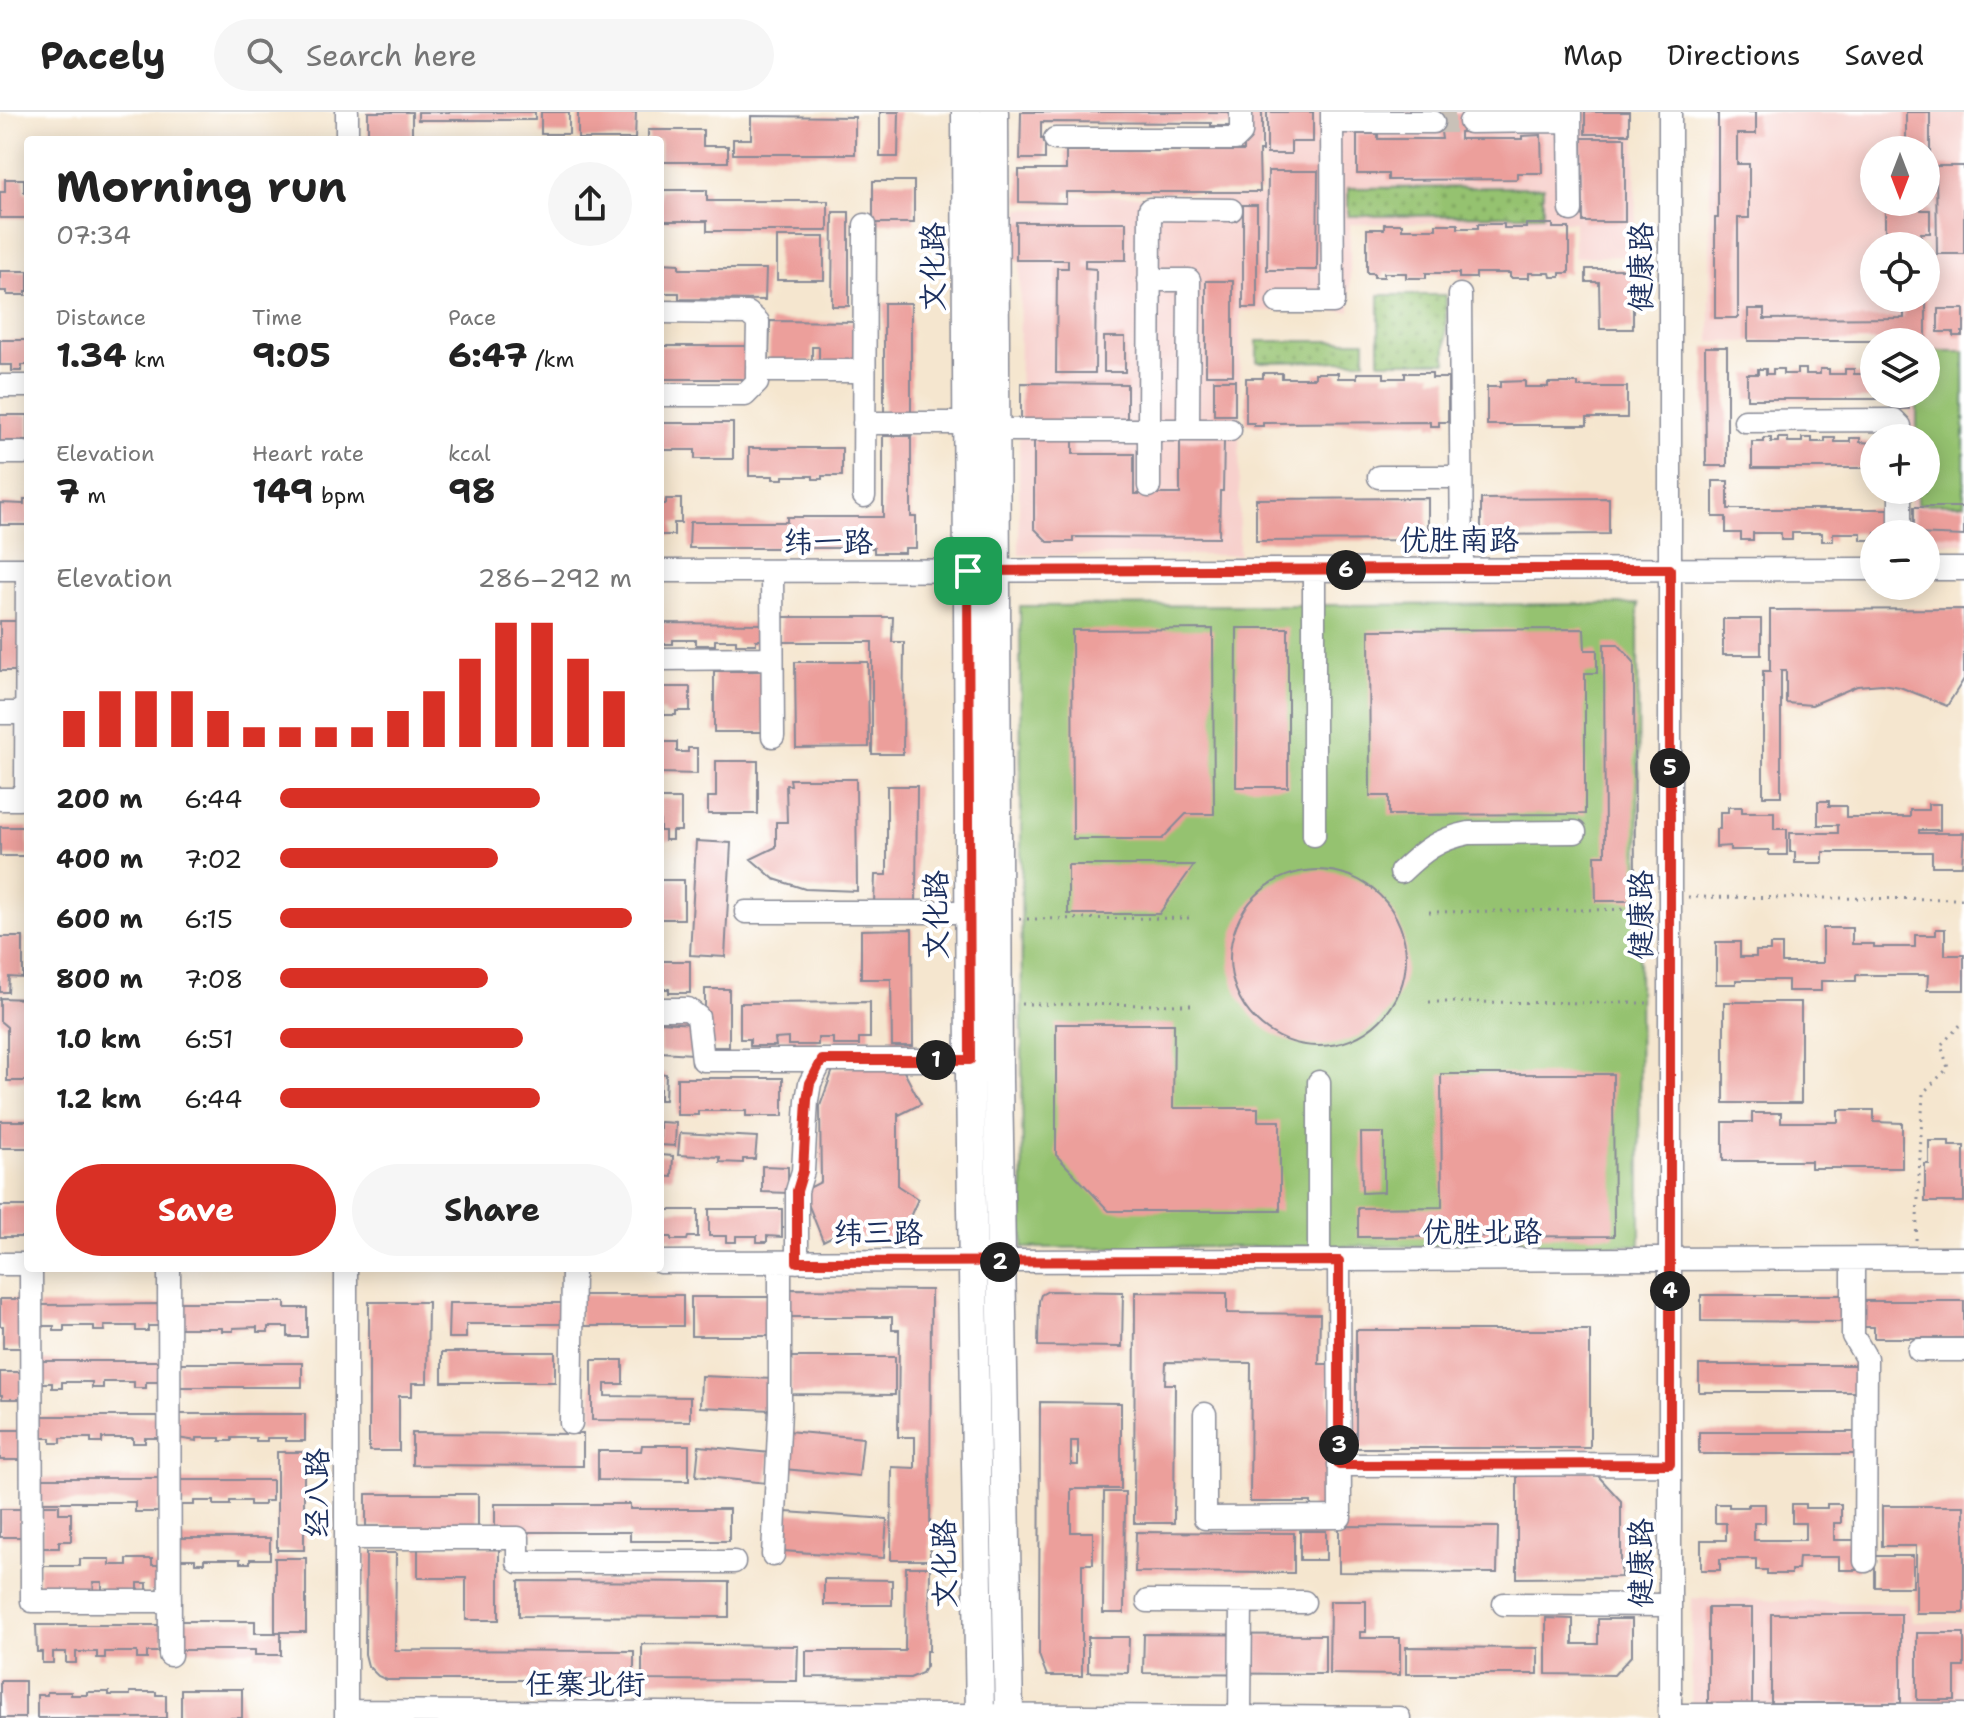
<!DOCTYPE html>
<meta charset="utf-8">
<style>
body{margin:0;font-family:"Shantell Sans","LXGW WenKai TC",sans-serif;background:#f6f6f6;color:#222;height:100vh;display:flex;flex-direction:column;font-size:30px;white-space:nowrap}
*{box-sizing:border-box;margin:0}
p{font-size:26px;color:#767676}
.icon{flex:none;width:44px;height:44px;fill:none;stroke:currentColor;stroke-width:2;stroke-linecap:round;stroke-linejoin:round}
.map{position:relative;flex:1;overflow:hidden}
.side{position:absolute;left:24px;top:24px;width:640px;height:1136px;display:flex;flex-direction:column;background:#fff;border-radius:8px;box-shadow:0 4px 20px #0003}
.side>*{flex:none}
.needle{width:52px;rotate:180deg}
.controls{position:absolute;left:1860px;top:24px;display:grid;gap:16px}
.controls a{display:grid;place-items:center;width:80px;height:80px;border-radius:50%;background:#fff;box-shadow:0 4px 20px #0003;font-size:40px}
.pin{position:absolute;display:grid;place-items:center;width:68px;height:68px;color:#fff;margin:-34px;border-radius:16px;box-shadow:0 4px 12px #0006}
.km{position:absolute;width:40px;height:40px;margin:-20px;border-radius:50%;background:#222;color:#fff;font-size:22px;line-height:40px;text-align:center}
.round{display:grid;place-items:center;flex:none;width:84px;height:84px;border-radius:42px;background:#f6f6f6}
.overview{display:flex;align-items:center;justify-content:space-between;height:136px;padding:0 32px}
h1{font-size:44px;font-weight:700;line-height:60px}
.metrics{display:grid;grid-template-columns:repeat(3,1fr);gap:12px;height:136px;padding:8px 32px}
.metrics div{display:grid;align-content:center}
.metrics b{font-size:34px;font-weight:700}
.metrics small{font-size:22px;font-weight:400}
.metrics p{font-size:22px}
.chart{height:224px;padding:16px 32px}
.chart p{display:flex;justify-content:space-between}
.chart svg{width:100%;height:144px;margin-top:8px;stroke:#d93025;stroke-width:6}
.action{display:flex;gap:16px;margin-top:auto;padding:16px 32px}
.action a{flex:1;height:92px;border-radius:48px;background:#d93025;color:#fff;font-size:32px;font-weight:700;line-height:92px;text-align:center}
.action a+a{background:#f6f6f6;color:#222}
ul{padding:0 32px;list-style:none;font-size:26px}
li{display:grid;grid-template-columns:128px 96px 1fr;align-items:center;height:60px}
li i{height:20px;border-radius:10px;background:#d93025}
header{display:flex;align-items:center;gap:48px;box-sizing:border-box;height:112px;padding:0 40px;background:#fff;border-bottom:2px solid #e0e0e0}
header strong{font-size:38px}
nav{display:flex;gap:44px;margin-inline-start:auto;font-size:28px}
.search{width:560px;height:72px;background:#f6f6f6;display:flex;align-items:center;gap:20px;box-sizing:border-box;padding:0 28px;border-radius:44px;color:#767676;font-size:30px}
.map>svg:first-child{display:block}
.built{fill:#f7d0cc;fill-rule:evenodd}
.grass{fill:url(#grass-dots);stroke:#587866;stroke-width:2}
.green{fill:#95c26f;stroke:#587866;stroke-width:2}
.building{fill:#ec9f9b;fill-rule:evenodd}
.lines{fill:none;stroke-linecap:round;stroke-linejoin:round}
.minor-tunnel{stroke:#c9c1b8;stroke-width:22;stroke-dasharray:22 11;stroke-linecap:butt}
.minor-casing{stroke:#888a96;stroke-width:25}
.major-casing{stroke:#888a96;stroke-width:31}
.path{stroke:#888a96;stroke-width:3;stroke-dasharray:2 6;stroke-linecap:butt}
.minor{stroke:#fff;stroke-width:22}
.major{stroke:#fff;stroke-width:28}
.route-casing{stroke:#fff;stroke-width:16}
.route{stroke:#d93025;stroke-width:10}
.labels{text-anchor:middle;dominant-baseline:central;stroke-width:8;stroke-linejoin:round;paint-order:stroke}
.street-label{font-size:30px;fill:#1b2f5e;stroke:#fff}
</style>
<header>
<strong>Pacely</strong>
<div class="search"><svg class="icon" aria-label="search" viewBox="0 0 24 24"><circle cx="10" cy="10" r="6"/><path d="M15 15l6 6"/></svg>Search here</div>
<nav><a>Map</a><a>Directions</a><a>Saved</a></nav>
</header>
<div class="map">
<svg width="1964" height="1606" viewBox="0 0 1964 1606">
<defs>
<pattern id="grass-dots" width="8" height="8" patternUnits="userSpaceOnUse" patternTransform="scale(2)"><rect width="8" height="8" fill="#95c26f"/><path d="M2 2h.1M6 6h.1" fill="none" stroke="#799e5e" stroke-width="1.8" stroke-linecap="round"/></pattern>
</defs>
<rect width="100%" height="100%" fill="#fff"/>
<filter id="ink" filterUnits="userSpaceOnUse"><feTurbulence type="fractalNoise" baseFrequency=".0125" numOctaves="2"/><feDisplacementMap in="SourceGraphic" scale="16" xChannelSelector="R" yChannelSelector="G"/><feConvolveMatrix kernelMatrix="1 2 1 2 8 2 1 2 1" color-interpolation-filters="sRGB"/></filter>
<filter id="wash" filterUnits="userSpaceOnUse"><feTurbulence type="fractalNoise" baseFrequency=".006" numOctaves="4" result="noise"/><feDisplacementMap in="SourceGraphic" scale="32" xChannelSelector="R" yChannelSelector="G"/><feGaussianBlur stdDeviation="1.8" result="paint"/><feColorMatrix in="noise" values="0 0 0 0 0 0 0 0 0 0 0 0 0 0 0 0 0 1.4 0 .05"/><feComposite in="paint" operator="in"/></filter>
<g filter="url(#wash)">
<rect width="100%" height="100%" fill="#f5e6cf"/>
<path class="built" d="M1265,0h370l1,144 -62,1v-35l-224,2v87h-110l-1,244h-220l1,-346h50l1,-13h193z
M1710,0h254v431h-38v-9h-16v-44h16v-52h-16v-44h16v-52h-216zM1874,38h52v52h-52zM1874,134h52v52h-52z
M1692,1486l216,6 5,18h51v96h-273z"/>
<path class="grass" d="M1543,75v28l-195,1v-28z
M1379,183h67v67h-67z
M1257,229h108v20l-108,1z"/>
<path class="green" d="M1926,239h38v153h-47v-14h9v-52h-9v-44h9z
M1638,492l2,641 -617,3 -3,-642z"/>
<g id="blocks">
<path class="building" d="M368,0h44v28h-44z
M418,0h117v8h-117z
M541,0h28v22h-28z
M578,0h58l-1,27h-57z
M880,0h19l-1,45h-18z
M1021,0h210v14h-20v-3l-170,-1v17h4v20h-25z
M1245,0h17v39h-3l1,41h-194v11l-47,-1v-32h47v-19h178z
M1267,0h46v30h-22v12h-24z
M1435,0h32v20h-7v7h62v-3l19,-1 1,38h-25v6l-129,1v-6h-31v-40h21v5h64l-1,-7h-6z
M1585,0h44v22h-44z
M1718,0h38v22h-19v30h12v54h-11v100h-23v-100h3z
M1906,0h24v82h-4v-44h-20z
M751,4l104,1v37h-122v-15h18z
M648,18h55v16h25v16h-68v-22h-12z
M1582,26h43v84h-42z
M1936,54h28v88h-27z
M1268,59h50l-1,99h-50z
M5,67h19v13h4v26h-28v-26h5z
M873,69h41v42h-41z
M660,78h47v11h121v30h-121v-10h-47z
M1885,90h36v8h9v23h-9v11h-36z
M1243,93h14v103h-14z
M833,100h16v94h-17z
M1016,110h110v38h-41v8l11,1 -1,104h-39l1,-105h11v-8h-52z
M1384,112h18v5h34v-5h22v4h20v-4h26v4h22v-4h27v4h16v45h-9v4h-9l-1,-4h-21v5h-19v-5h-34v5h-17v-5h-33v5h-20v-5h-22v4h-10v-4h-7v-44h17z
M777,125h47v43h-47z
M660,151l19,1v5h87l-1,31 -86,-1v-6h-19z
M1586,157h47v60h-33l-1,-47h-13z
M0,159h28v20h-2v4h-19v-4h-7z
M1206,169h27v94h-27z
M1904,186h22v43h-178v-32h16v10l140,-1z
M884,191h27v111h-27z
M1938,197h26v23h-2v4h-9v-4h-15z
M770,209l86,1v39h-37v-14h-7v14h-43z
M1104,225h21v35h-21z
M0,228h28v25h-6v6h-10v-6h-12z
M660,234h92v33h-92z
M1705,235h22v119h-21z
M1758,257h8v5h7v-5h10v5h14v-5h9v5h14v-5h9v5h16v-5h9v5h14v-5l6,1v24h14v5h-141v-25h11z
M1263,261h19v5h33v-5h23v5h19v-5h27v5h21v-5h27v5h16v44h-9v4h-9v-4l-167,1v3h-9v-3h-8v-45h17z
M1214,268h21v35h-21z
M1525,269v6h23v-4h30v4h49v31h-40v7h-100v-38h13v-5z
M1021,271l106,1v40h-106z
M1891,282h19l-1,15h-18z
M0,303h28v26h-5v5h-9v-5h-14z
M660,311h73v36h-38v-9h-35z
M883,324h28v81h5v31h-11v5h-31v-5h-185l1,-26h97v-5h96z
M1034,325h39v17h61v40h46v-53h44l-1,50h-3l-1,47 -146,-1v5h-25l-14,-14z
M1764,326h7v4h7v-4h10v4h14v-4h10v4h13v-4h10v4h15v-4h10v4l14,1v25h-122v-26h12z
M749,336h93v28h-20v3h-9v-3h-30v3h-10v-3h-24z
M1713,369h15v28h164v24h-17l-1,7h-13v-7h-28v8h-11v-8h-30v7h-11v-7h-28v7h-12v-7h-15v-16h-13z
M1428,386v42l-172,1v-42z
M1609,386v36l-128,1v-36z
M24,387h4v26h-28v-22l24,1z
M666,387h15v24h-7v12h-14v-31h6z
M1914,395h50v29l-50,-2z
M1964,497v70l-17,27 -47,-19 -18,-3 -25,2 -45,19 -26,-2v-32h-5v125h-18v-125h7v-61z
M781,505h112l-1,25h12l-1,112h-31v-112h-91z
M1723,507h38v36h-38z
M0,509h24v50h-24z
M660,511l106,1v16h-10v4h-20v-4h-21v5h-19v-5h-23v4h-13z
M1237,516h51v159h-52z
M1213,517l1,185h-28l-24,25h-89l-1,-209z
M1584,517l1,21h12v23h-12v141l-196,1v-19h-19l-1,-166z
M1604,532h14l16,18 1,239h-39l-1,-46h10z
M795,550h73l1,85 -73,1z
M714,559h51v61h-51z
M660,575h30v24h-14v4h-12v-4h-4z
M660,630h17v10h11v-4h9v26l-37,-1z
M716,649h42v53h-50v-17h8z
M790,667h66l1,112 -52,-2 -31,-10 -23,-20 25,-12v-25h11l-1,-37h5z
M887,674h30l-1,117h-42l1,-28h12z
M660,687h21v32h-9v9h-7v-9h-5z
M1818,689h11v5h17v11h64v-7h18v-6h12v26h-21v3h45l-2,33h-30v-14h-109v11h-28v-11h-5v-19h48v-8h-20z
M1728,695h14v5h32v17h13v26h-18v-5h-39v-4l-14,1v-18h4v-17h8z
M0,715h28v29h-28z
M696,729l35,2 -6,114 -35,-2z
M1068,753h126l-35,49h-91z
M1230 846a88 88 0 1 1 176 0a88 88 0 1 1-176 0Z
M660,768h24v39h-24z
M1823,816h29v16h22v3h41v-12h21v-6h9v26h19v35h-37l1,-15h-72v6h-35v10h-33v-11h-52v4h-20v-42h24v15h16v-6h14v-6h12v18h41z
M912,817l1,117h-21l-1,-67h-30v-49z
M0,825h23v41l-14,-1 -1,15h-8z
M660,849h30v32h-21v-4h-9z
M705,877h24v58h-24z
M0,886l28,1v82h-21v-54l-7,-6z
M870,890v36h-11v7h-26v-7h-15v7h-30v-7l-13,1 1,7h-26v-7h-10v-36z
M1724,890h77v101h-77z
M660,910l34,2 -1,30 -33,-2z
M1056,912h118l-1,84h85v13h22v90h-171l-53,-56z
M898,948l23,44 -22,11 -1,-3v74l20,13 -19,42 -19,-4 -47,-1 -10,5 -20,-50 18,-9 -1,-76 13,-36z
M660,961l6,1 -1,26h-5z
M1441,962h172l1,162 -256,1v-29l84,-1z
M677,966h106v38h-37v-5h-48v4h-21z
M1838,998h36v12l28,1v45h-91v-7h-88v-39h29v-9h29v9h57z
M0,1009h28v27h-28z
M660,1010l16,1 -1,23 -15,-1z
M680,1021l77,4 -2,22h-12v4l-23,-1v-5l-42,-2z
M1361,1021h23v59l-22,1z
M1929,1029h20v5h15v56h-39v-38h4z
M660,1043l13,1 -1,21 -12,-1z
M762,1054l26,1v26l-26,-1z
M0,1094h28v31h-28z
M709,1097h73v28l-15,-1v6h-10v-6h-21v6h-10v-6h-17z
M660,1098h38v27h-10l-1,3h-16v-3h-11z
M786,1177l145,1 -1,270h-39l1,-93 23,1v-31h-17l1,-107h-7v-13h-106z
M1048,1179l75,1 -1,55 -84,-1 1,-45 2,-6z
M1135,1180l92,1v20l93,1 -1,50h10v148h-18v-10h-61l1,-139 -85,-1 -1,22h10l-1,139h-40z
M580,1183h103v31h-103z
M1701,1183h147v27l-147,-1z
M691,1185h86v39h-86z
M0,1187h20v20h8v29h-25v-22h-3z
M1858,1189h106v37h-90v-11h-16z
M177,1190h108v6h22v29h-19v-10h-20v5h-11v-5l-24,1v3h-11v-3h-45z
M369,1190h59l-1,81h-15v13h-13v55h-30z
M449,1191h114v21h-97v14h-18z
M164,1192v22h-16v5h-12v-5h-32l1,5h-11v-5h-30v5h-10v-5h-15v-21z
M1356,1218h234v118h-234z
M442,1240h113v30h-113z
M791,1245h104v38l-104,-1z
M592,1248h31v24h-18v12l85,1v24l-98,-1z
M37,1249h125v21h-16v6h-12v-6h-31v6h-11v-6h-30v6h-10v-5h-15z
M178,1251h124v24h-124z
M1699,1253h157v27h-157z
M0,1260h23v27h-21v-4h-2z
M701,1264l73,3 -2,31 -72,-3z
M1040,1290l81,1v86h-50v43h22v32h-11v112h-35l-8,-21zM1071,1329h7v24h-7z
M177,1302h128v27h-19v-3h-19v3h-11v-3h-24v3h-12v-3h-23v3l-20,-3z
M36,1304h125v22h-16v5h-12v-5h-31v5h-11v-5h-30v5h-10v-5h-15z
M0,1318h23v30h-23z
M787,1319l76,7 -4,38 -75,-7z
M1699,1320h164v22h-164z
M412,1321l171,1v32l-171,-1z
M642,1333h47v36l-91,-1v-29h43z
M699,1334l71,7 -3,30 -71,-7z
M277,1340h27v98h-27z
M1517,1355h73l31,34v76l-104,1z
M36,1366h127v24h-5v10h-23v-10h-99z
M176,1368h96v21h-8v4h-14v-4h-20v4h-16v-4h-20v4h-13v-4h-5z
M1104,1380h21l-1,121h-21z
M366,1382h112v33l-112,-1z
M495,1392h135v5h99v32h-99v-9h-135z
M1715,1392h14v3h19v-3h17v19h-11v17h51v-17h-13v-19h14v4h21v-4h14v19h-7v17h24v30h-19v-13h-40l-1,13h-7v4h-24v-4h-11v-11h-36v11h-19v-30h25v-17h-11z
M42,1393h17v8h12v28h-12v7h-17z
M1882,1394h82v107h-48v-67h-34z
M0,1397h21v28h-21z
M786,1400l101,7 -3,39 -101,-7z
M1339,1414l159,1 -1,46 -158,-1z
M1300,1419h26v29h-26z
M1136,1420l158,1v40l-159,-1z
M176,1426h94v21h-20v4h-10v-4h-36v4h-9v-4h-19z
M418,1436h81v72h-33v-42h-48z
M366,1441h30l-1,97 239,1v29h-247l-9,-4 -10,-10 -3,-12z
M1875,1444h38v31h-38z
M275,1446h31v74h-31z
M80,1447h30v6h17v-6h25v6h10v27h-15v-9h-9v9h-36v-10h-9l1,10 -55,1v-27h41z
M906,1455h24l-1,84h-3v15l-4,7 -12,5 -104,-1v-26h99z
M824,1467l68,1v25h-68z
M519,1469l210,1v35l-210,-1z
M1330,1489h36v31h-6v6h40v37l-71,-1z
M1708,1496h44v110h-44z
M1771,1502h130v89h-130z
M1546,1506l27,1v25h25v-25h34v36l-18,20 -68,-1z
M174,1509h81v12h26v22h-26v-5h-81z
M36,1513h127v27h-16v7h-10v-7h-32v6h-8v-6h-21v11h-10v-11h-13v11h-11v-11h-5z
M1917,1521h47v34h-9v33h-38z
M1144,1522l181,1v39l-182,-1z
M1088,1525h41l-1,36 -40,-1z
M642,1532l156,2 -1,35 -155,-1z
M1406,1535l132,1v26h-132z
M0,1569h25v37h-25z
M181,1577h61v29h-61z
M47,1580h24v3h16v-3h22v3h21v-3h26v3h10v23h-129v-23h10z"/>
</g>
</g>
<g filter="url(#ink)">
<use href="#blocks" fill-opacity="0" stroke="#888a96" stroke-width="2"/>
<g class="lines">
<path class="minor-tunnel" d="M1433,10h37"/>
<defs>
<path id="minor" d="M1332,0v10h101
M1570,9l1,89
M1470,10l100,-1v-9
M1055,27h180l6,-6v-21
M347,28v-28
M1149,168h40l-1,150
M1460,183l2,274
M1278,190h55l-1,-180
M660,200l88,1 10,9 -1,49h107
M0,274h28
M660,283h85l12,-12v-12
M1745,309l149,-1 6,6v12
M864,311h103
M995,318h154l1,-221 81,1
M0,341h24
M1379,365h82
M1149,374v-56h81
M864,384l1,-271
M1900,422v-44
M0,457h28
M1926,457h38
M1314,458v265
M660,459l1214,-2
M772,459l1,165
M660,547l112,-1
M0,601h27
M0,687h19l7,-11 1,-219
M1401,760c22,-21 37,-33 68,-39l106,-1
M746,800h223
M660,897h28l10,8 5,43h267
M1319,970v179
M1853,1147v77l13,22 -1,203
M660,1150l1304,-4
M797,1150v-71l6,-20 4,-71 3,-17 12,-23
M0,1152h28
M31,1156l1,333h138
M169,1156l1,387
M1919,1238h45
M1205,1302v104l135,-1 -1,-256
M571,1311l2,-155
M1339,1353l331,-1
M346,1426h172v24h216
M773,1443l7,-145v-148
M1148,1489l156,1
M1504,1492l166,1
M346,1599l1053,7
M1670,1603h294
M1240,1605l1,-115
M346,1606v-450
M1670,1606v-1606"/>
<path id="major" d="M966,0l4,969 10,637
M994,0l4,968 11,638"/>
</defs>
<use href="#minor" class="minor-casing"/>
<use href="#major" class="major-casing"/>
<path class="path" d="M1688,785l276,2
M1429,800l221,-3
M1019,807l176,-1
M1429,890l220,1
M1021,892l176,1
M1916,1128l7,-147 25,-25 -7,-23 23,-24"/>
<use href="#minor" class="minor"/>
<use href="#major" class="major"/>
</g>
</g>
<g class="lines" filter="url(#ink)">
<defs>
<path id="route" d="M1462,457h208v895l-331,1v-204l-542,1v-71l6,-20 4,-71 3,-17 12,-23h148l-2,-489z"/>
</defs>
<use href="#route" class="route-casing"/>
<use href="#route" class="route"/>
</g>
<g class="labels">
<g class="street-label">
<text transform="translate(932 155) rotate(-90)">文化路</text>
<text transform="translate(1640 155) rotate(-90)">健康路</text>
<text x="1459" y="427">优胜南路</text>
<text x="828" y="429">纬一路</text>
<text transform="translate(935 803) rotate(-90)">文化路</text>
<text transform="translate(1640 803) rotate(-90)">健康路</text>
<text x="1482" y="1119">优胜北路</text>
<text x="878" y="1120">纬三路</text>
<text transform="translate(316 1381) rotate(-90)">经八路</text>
<text transform="translate(1640 1451) rotate(-90)">健康路</text>
<text transform="translate(944 1452) rotate(-91)">文化路</text>
<text x="585" y="1571">任寨北街</text>
</g>
</g>
</svg>
<div class="controls">
<a><svg class="needle" viewBox="-14 -14 28 28"><path d="M0-13l5 13h-10z" fill="#e53935"/><path d="M0 13l5-13h-10z" fill="#767676"/></svg></a>
<a><svg class="icon" aria-label="locate" viewBox="0 0 24 24"><circle cx="12" cy="12" r="6"/><path d="M12 2v4M12 18v4M2 12h4M18 12h4"/></svg></a>
<a><svg class="icon" aria-label="layers" viewBox="0 0 24 24"><path d="M12 4l9 5-9 5-9-5zM3 14l9 5 9-5"/></svg></a>
<a>+</a>
<a>−</a>
</div>
<div class="pin" style="left:968px;top:459px;background:#1e9e55"><svg class="icon" aria-label="arrive" viewBox="0 0 24 24"><path d="M6 21V4h12l-3 4 3 4H6"/></svg></div>
<b class="km" style="left:936px;top:948px">1</b>
<b class="km" style="left:1000px;top:1150px">2</b>
<b class="km" style="left:1339px;top:1333px">3</b>
<b class="km" style="left:1670px;top:1179px">4</b>
<b class="km" style="left:1670px;top:656px">5</b>
<b class="km" style="left:1346px;top:458px">6</b>
<section class="side">
<div class="overview"><div><h1>Morning run</h1><p>07:34</p></div><a class="round"><svg class="icon" aria-label="share" viewBox="0 0 24 24"><path d="M12 15V3M7 8l5-5 5 5M5 13v7h14v-7"/></svg></a></div>
<div class="metrics">
<div><p>Distance</p><b>1.34<small> km</small></b></div>
<div><p>Time</p><b>9:05</b></div>
<div><p>Pace</p><b>6:47<small> /km</small></b></div>
</div>
<div class="metrics">
<div><p>Elevation</p><b>7<small> m</small></b></div>
<div><p>Heart rate</p><b>149<small> bpm</small></b></div>
<div><p>kcal</p><b>98</b></div>
</div>
<div class="chart"><p><span>Elevation</span>286–292 m</p>
<svg viewBox="0 0 160 44" preserveAspectRatio="none"><path d="M5 44V33M15 44V27M25 44V27M35 44V27M45 44V33M55 44V38M65 44V38M75 44V38M85 44V38M95 44V33M105 44V27M115 44V17M125 44V6M135 44V6M145 44V17M155 44V27"/></svg>
</div>
<ul>
<li><b>200 m</b>6:44<i style="width:74%"></i></li>
<li><b>400 m</b>7:02<i style="width:62%"></i></li>
<li><b>600 m</b>6:15<i style="width:100%"></i></li>
<li><b>800 m</b>7:08<i style="width:59%"></i></li>
<li><b>1.0 km</b>6:51<i style="width:69%"></i></li>
<li><b>1.2 km</b>6:44<i style="width:74%"></i></li>
</ul>
<div class="action"><a>Save</a><a>Share</a></div>
</section>
</div>
